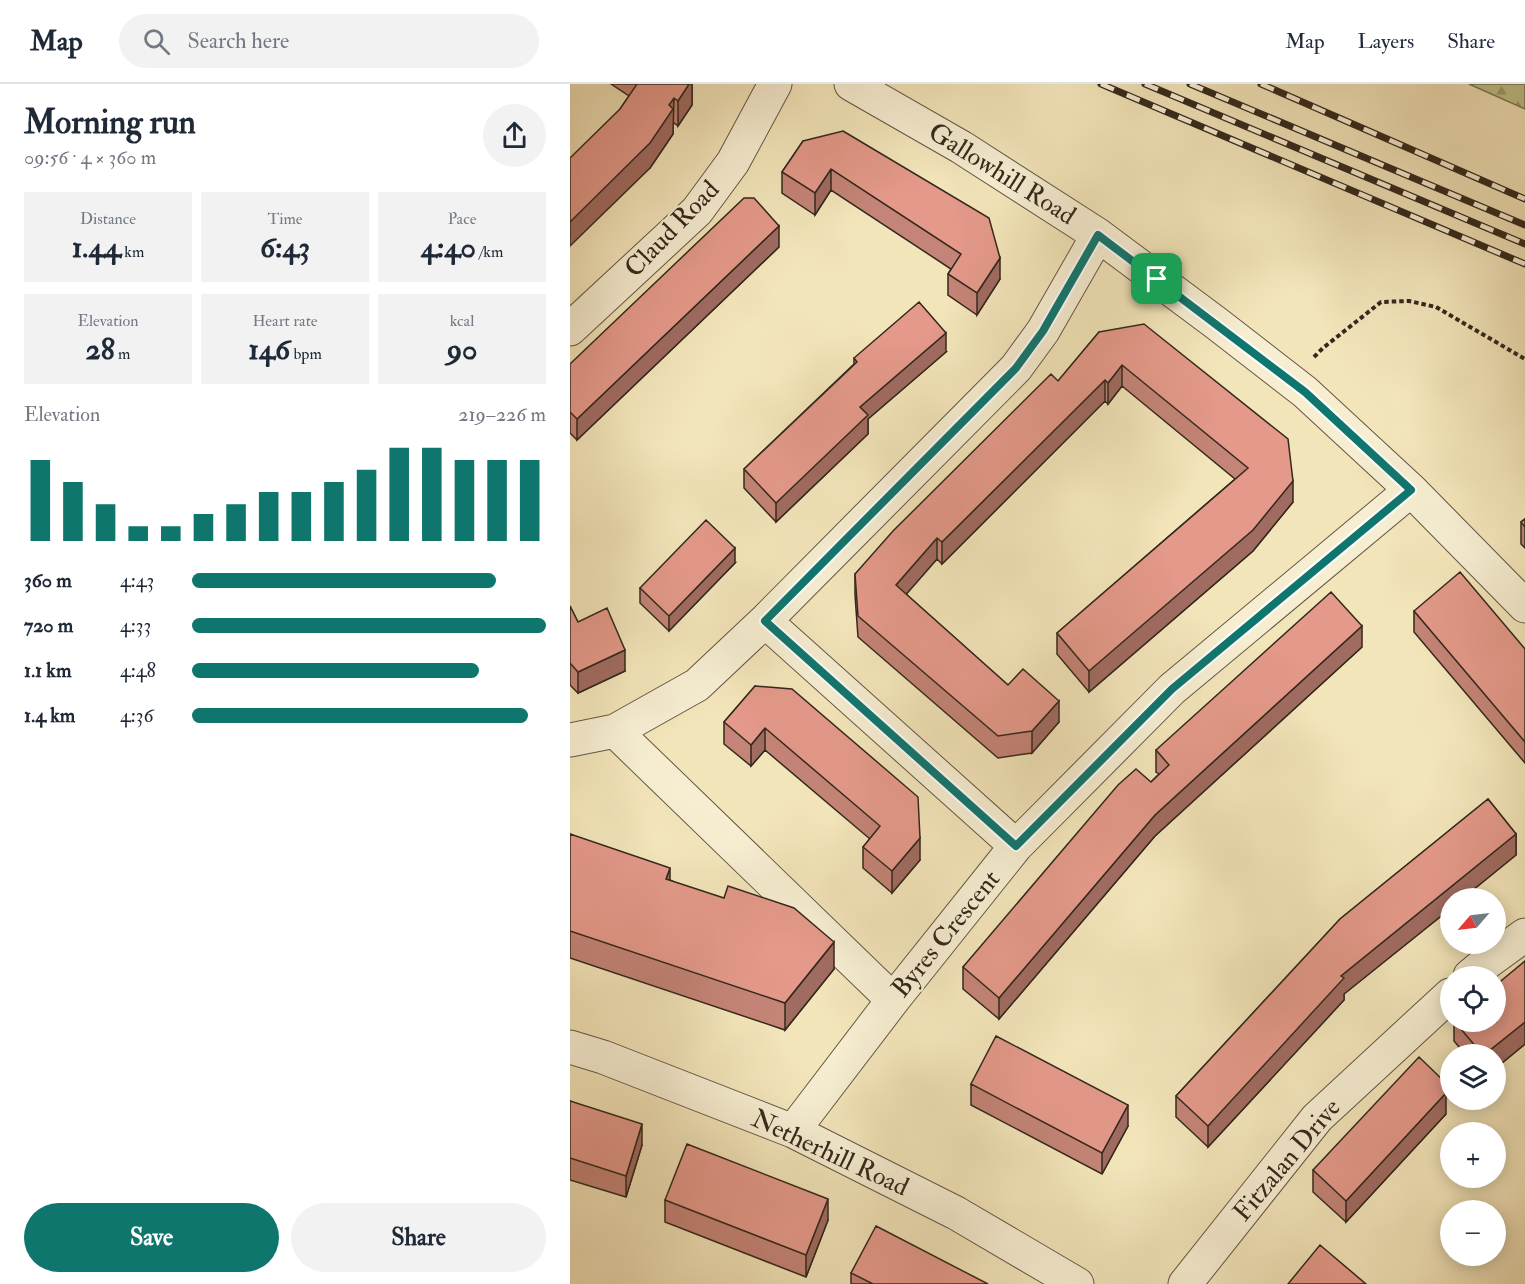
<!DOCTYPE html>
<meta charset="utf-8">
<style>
body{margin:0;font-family:"IM FELL Double Pica",serif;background:#f2f2f3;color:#1f2937;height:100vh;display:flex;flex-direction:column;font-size:22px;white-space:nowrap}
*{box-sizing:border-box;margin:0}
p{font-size:20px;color:#747a83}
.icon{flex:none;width:33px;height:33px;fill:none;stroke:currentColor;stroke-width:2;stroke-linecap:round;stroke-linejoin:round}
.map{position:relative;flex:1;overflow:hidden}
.details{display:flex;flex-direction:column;background:#fff;width:570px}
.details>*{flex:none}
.needle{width:39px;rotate:242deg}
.tools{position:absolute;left:870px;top:804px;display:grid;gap:12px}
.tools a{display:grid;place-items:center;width:66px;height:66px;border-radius:50%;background:#fff;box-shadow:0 3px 15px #0003;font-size:30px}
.pin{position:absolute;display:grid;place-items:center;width:51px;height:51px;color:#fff;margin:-26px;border-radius:12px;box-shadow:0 3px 9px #0006}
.round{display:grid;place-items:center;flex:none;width:63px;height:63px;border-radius:32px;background:#f2f2f3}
.headline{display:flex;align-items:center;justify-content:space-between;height:102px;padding:0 24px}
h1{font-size:33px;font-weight:700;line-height:45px}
.metrics{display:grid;grid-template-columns:repeat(3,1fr);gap:9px;height:102px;padding:6px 24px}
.metrics div{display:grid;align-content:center;border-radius:0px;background:#f2f2f3;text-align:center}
.metrics b{font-size:30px;font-weight:700}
.metrics small{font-size:16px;font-weight:400}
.metrics p{font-size:16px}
.chart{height:168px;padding:12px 24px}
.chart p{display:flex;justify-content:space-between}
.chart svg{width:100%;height:108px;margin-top:6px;stroke:#0f766e;stroke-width:6}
.cta{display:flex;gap:12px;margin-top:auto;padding:12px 24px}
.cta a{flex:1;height:69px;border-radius:36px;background:#0f766e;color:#fff;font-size:24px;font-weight:700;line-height:69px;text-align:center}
.cta a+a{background:#f2f2f3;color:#1f2937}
ul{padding:0 24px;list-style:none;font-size:20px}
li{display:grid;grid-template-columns:96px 72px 1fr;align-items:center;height:45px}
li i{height:15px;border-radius:8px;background:#0f766e}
header{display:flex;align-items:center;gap:36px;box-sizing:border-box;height:84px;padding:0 30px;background:#fff;border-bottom:2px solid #e0e1e3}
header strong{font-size:28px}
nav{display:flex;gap:33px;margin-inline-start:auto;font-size:21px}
.search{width:420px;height:54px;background:#f2f2f3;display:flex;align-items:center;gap:15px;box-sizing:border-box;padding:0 21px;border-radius:33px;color:#747a83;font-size:22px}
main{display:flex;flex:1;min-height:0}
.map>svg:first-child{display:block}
.forest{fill:url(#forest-firs);stroke:#7a7654;stroke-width:1.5}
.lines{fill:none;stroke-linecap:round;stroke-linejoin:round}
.minor-casing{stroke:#635744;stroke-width:35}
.path{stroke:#33281c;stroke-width:4;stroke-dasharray:4.5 3;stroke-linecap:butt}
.minor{stroke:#f7eed2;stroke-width:33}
.rail-casing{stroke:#33281c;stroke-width:7}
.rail{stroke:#f7eed2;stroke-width:4.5;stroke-dasharray:14;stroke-linecap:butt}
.wall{fill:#c48477;stroke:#33281c;stroke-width:1.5}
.shaded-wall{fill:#a06b61;stroke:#33281c;stroke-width:1.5}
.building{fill:#e4998a;stroke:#33281c;stroke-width:1.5}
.route-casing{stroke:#fff;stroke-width:12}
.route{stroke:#0f766e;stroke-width:8}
.labels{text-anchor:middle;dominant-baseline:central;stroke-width:4.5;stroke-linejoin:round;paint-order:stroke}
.street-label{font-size:26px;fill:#33281c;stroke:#f7eed2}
</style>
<header>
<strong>Map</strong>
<div class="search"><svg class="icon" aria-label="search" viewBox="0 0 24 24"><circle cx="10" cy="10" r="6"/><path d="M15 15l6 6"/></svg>Search here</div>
<nav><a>Map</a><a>Layers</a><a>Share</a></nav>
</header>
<main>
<section class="details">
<div class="headline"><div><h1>Morning run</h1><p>09:56 · 4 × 360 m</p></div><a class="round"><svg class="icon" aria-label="share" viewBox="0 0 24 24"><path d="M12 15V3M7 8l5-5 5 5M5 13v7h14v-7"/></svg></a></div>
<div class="metrics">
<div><p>Distance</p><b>1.44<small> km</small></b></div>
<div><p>Time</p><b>6:43</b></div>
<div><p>Pace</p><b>4:40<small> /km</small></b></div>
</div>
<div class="metrics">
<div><p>Elevation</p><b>28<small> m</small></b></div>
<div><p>Heart rate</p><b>146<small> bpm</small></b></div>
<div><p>kcal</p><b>90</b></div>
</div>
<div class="chart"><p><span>Elevation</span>219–226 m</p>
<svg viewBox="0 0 160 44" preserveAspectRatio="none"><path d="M5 44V11M15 44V20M25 44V29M35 44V38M45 44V38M55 44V33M65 44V29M75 44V24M85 44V24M95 44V20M105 44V15M115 44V6M125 44V6M135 44V11M145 44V11M155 44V11"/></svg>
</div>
<ul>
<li><b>360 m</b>4:43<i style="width:86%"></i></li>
<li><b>720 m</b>4:33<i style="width:100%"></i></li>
<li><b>1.1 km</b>4:48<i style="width:81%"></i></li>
<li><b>1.4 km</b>4:36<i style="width:95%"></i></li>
</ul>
<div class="cta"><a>Save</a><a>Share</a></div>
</section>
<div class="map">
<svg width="955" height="1200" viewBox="0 0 955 1200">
<defs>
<pattern id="forest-firs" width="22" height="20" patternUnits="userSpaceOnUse" patternTransform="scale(1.5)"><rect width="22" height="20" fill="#c0c38c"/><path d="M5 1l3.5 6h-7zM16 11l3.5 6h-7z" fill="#9d9e72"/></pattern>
</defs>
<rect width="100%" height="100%" fill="#f3e5ba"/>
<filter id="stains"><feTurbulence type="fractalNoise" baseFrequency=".00333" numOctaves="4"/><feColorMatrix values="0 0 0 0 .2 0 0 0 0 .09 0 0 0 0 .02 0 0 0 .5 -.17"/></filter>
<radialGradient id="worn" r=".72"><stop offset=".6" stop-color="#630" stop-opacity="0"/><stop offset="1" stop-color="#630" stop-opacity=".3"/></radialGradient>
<path class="forest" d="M899,0h56v25z"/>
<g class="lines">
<defs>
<path id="minor" d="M281,0l110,63 137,88 118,88 89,69 106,98 114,116
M0,245l127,-118 36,-49 42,-78
M195,537l251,225
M45,647l278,269
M0,656l45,-9 82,-46 68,-64 251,-253 27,-37 55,-96
M900,892l12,-10 43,-31
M0,963l33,10 190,74 163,82 121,71
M223,1047l100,-131 123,-154 156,-157 239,-199
M615,1200l132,-166 133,-123"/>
</defs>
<use href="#minor" class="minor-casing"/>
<path class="path" d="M744,273l9,-9 58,-46 28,-1 27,6 89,52"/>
<use href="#minor" class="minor"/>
<defs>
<path id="rail" d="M531,0l424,180
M575,0l380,160
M620,0l335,141
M691,0l264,115"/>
</defs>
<use href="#rail" class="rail-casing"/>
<use href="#rail" class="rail"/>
</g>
<path class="wall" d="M41,0h81v21l-14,21 -4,-3 -1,1v10l-23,34 -30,-59 9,-13z
M233,57l197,138 -23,36 -29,-20v-21l3,-5 -120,-79 -16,25 -33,-22v-21z
M209,163l-202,193 -7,-7v-69z
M529,248l194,170 -40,49 -164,141 -32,-38v-21l178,-154 -113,-93 -14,18 -3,-3 -163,163 -5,-5 -31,35 102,91 51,37 -27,31 -34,5 -140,-121 -3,-42v-21l203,-193z
M376,268l-78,67v15l-92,88 -32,-34v-19l110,-105v-6z
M955,435v29l-4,-4v-22z
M165,479l-66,68 -29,-28v-15z
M0,522l8,16 47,49 -47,22 -8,-8z
M844,527l111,38v114l-111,-131z
M792,563l-207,189 -156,183 -36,-30v-22l196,-193 -3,-2v-22z
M185,602l165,174 -28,33 -29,-25v-21l7,-8 -105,-89 -14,16 -27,-22v-22z
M918,715l28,35v21l-53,43h-13v11l-106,85v6l-136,147 -32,-30v-21l164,-177z
M0,750l100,46 164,89 -49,61 -215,-72z
M955,877v83l-29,24v-14h-31l-11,-13v-19h42z
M401,1000l157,42 -26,48 -131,-69z
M0,1017l72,44 -16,52 -56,-17z
M876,1030l-100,108 -33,-30v-22z
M95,1116l163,20 -22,57 -141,-55z
M281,1189l137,11h-137z"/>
<path class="shaded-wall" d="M119,0h3v21l-14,21v-25z
M104,14l-1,36 -23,34 -80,78v-24z
M261,85v21l-16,25v-22z
M209,142v21l-202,193v-21z
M430,174v21l-23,36v-22z
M376,249v19l-78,67v15l-92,88v-19l84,-96z
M552,281v21l-14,18v-21z
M535,296v21l-163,163v-22z
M723,397v21l-40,49 -164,141v-21z
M367,454v21l-41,47v-21z
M165,464v15l-66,68v-15z
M792,542v21l-207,189 -156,183v-21l156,-183z
M55,566v21l-47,22v-21z
M489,617v21l-27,31v-22z
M195,644v22l-14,16v-21z
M946,750v21l-53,43h-13v11l-106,85v6l-136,147v-21l133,-150z
M350,754v22l-28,33v-22z
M100,784v27l-4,-16z
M264,858v27l-49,61v-27z
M955,938v22l-29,24v-14h-11z
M876,1009v21l-100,108v-21z
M558,1021v21l-26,48v-21z
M72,1040v21l-16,52v-21z
M258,1115v21l-22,57v-22z"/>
<path class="building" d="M67,0h52l-11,17 -4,-3 -5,7 4,4 -23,34 -80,79v-64l50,-49z
M273,47l146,87 11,40 -23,35 -29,-19 13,-20 -130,-85 -16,24 -33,-21 21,-31z
M174,114h10l25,28 -202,193 -7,-7v-48z
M349,218l27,31 -86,74 8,8 -92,88 -32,-34 113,-107 -3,-4z
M574,240l144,115 5,42 -40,49 -164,141 -32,-38 191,-165 -126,-103 -14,18 -3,-3 -163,162 -5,-4 -41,47 112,100 15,-16 36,32 -27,30 -34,5 -140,-120 -3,-42 38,-43 158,-157 7,7 41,-49z
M955,435v8l-4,-5z
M136,436l29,28 -66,68 -29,-28z
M890,488l65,77v93l-111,-131z
M761,508l31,34 -207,189 -156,183 -36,-31 155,-182 18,-16 15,13 18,-17 -13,-15z
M0,522l8,16 29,-14 18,42 -47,22 -8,-9z
M185,602l37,3 126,108 2,41 -28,33 -29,-24 17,-21 -115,-98 -14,17 -27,-23z
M918,715l28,35 -175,142 3,2 -136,148 -32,-30 164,-177z
M0,750l100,34 -4,11 58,19 4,-12 66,22 40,34 -49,61 -215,-72z
M955,877v61l-40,32h-3l-27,-32h41v-37z
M426,952l132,69 -26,48 -131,-69z
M849,973l27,26v10l-100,108 -33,-31z
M0,1017l72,23 -16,52 -56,-18z
M117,1060l141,55 -22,56 -141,-55z
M306,1142l112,58h-115l-22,-11z
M750,1161l46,39h-78z"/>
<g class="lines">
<defs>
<path id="route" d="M528,151l207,157 106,98 -239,199 -156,157 -251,-225 251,-253 27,-37z"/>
</defs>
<use href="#route" class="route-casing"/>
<use href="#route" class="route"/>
</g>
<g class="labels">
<g class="street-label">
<text transform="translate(432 90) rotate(32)">Gallowhill Road</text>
<text transform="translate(102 145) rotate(-46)">Claud Road</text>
<text transform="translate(376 850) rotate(-51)">Byres Crescent</text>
<text transform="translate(260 1069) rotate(25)">Netherhill Road</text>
<text transform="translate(717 1076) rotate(-50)">Fitzalan Drive</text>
</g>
</g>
<rect width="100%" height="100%" filter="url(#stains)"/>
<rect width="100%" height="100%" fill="url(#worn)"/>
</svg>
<div class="tools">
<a><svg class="needle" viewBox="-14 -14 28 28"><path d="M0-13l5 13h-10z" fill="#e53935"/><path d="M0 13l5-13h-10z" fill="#747a83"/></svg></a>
<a><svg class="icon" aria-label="locate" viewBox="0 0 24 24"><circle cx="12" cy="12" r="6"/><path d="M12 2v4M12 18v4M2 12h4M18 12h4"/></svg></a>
<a><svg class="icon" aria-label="layers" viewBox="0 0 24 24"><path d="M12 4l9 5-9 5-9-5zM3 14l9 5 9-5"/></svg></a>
<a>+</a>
<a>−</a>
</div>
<div class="pin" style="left:587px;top:195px;background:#1e9e55"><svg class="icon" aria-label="arrive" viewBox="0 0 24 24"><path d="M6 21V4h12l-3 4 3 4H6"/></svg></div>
</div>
</main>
